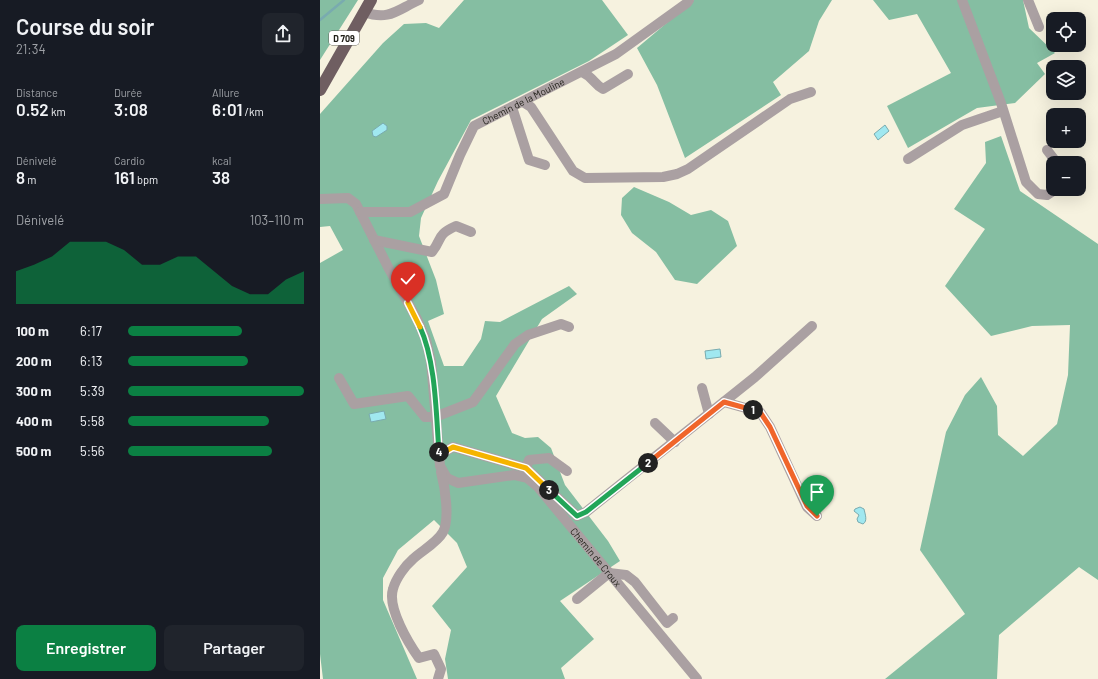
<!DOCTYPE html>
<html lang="fr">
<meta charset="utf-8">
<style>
body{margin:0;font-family:Barlow,sans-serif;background:#20242c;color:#f1f3f6;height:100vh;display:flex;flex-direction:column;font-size:15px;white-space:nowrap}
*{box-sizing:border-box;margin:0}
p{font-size:13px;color:#9ea1a6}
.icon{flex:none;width:22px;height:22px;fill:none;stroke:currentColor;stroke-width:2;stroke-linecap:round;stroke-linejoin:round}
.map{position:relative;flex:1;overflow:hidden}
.panel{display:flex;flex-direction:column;background:#171b24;width:320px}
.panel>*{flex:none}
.tools{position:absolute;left:726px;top:12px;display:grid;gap:8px}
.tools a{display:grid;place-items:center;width:40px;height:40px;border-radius:8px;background:#171b24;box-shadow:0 4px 16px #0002;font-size:20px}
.pin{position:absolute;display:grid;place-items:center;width:34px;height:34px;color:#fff;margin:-41px -17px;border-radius:50% 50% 50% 0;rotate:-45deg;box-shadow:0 0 4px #0007}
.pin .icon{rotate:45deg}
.km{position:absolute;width:20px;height:20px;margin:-10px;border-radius:50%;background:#222;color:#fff;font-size:11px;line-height:20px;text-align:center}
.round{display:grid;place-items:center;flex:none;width:42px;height:42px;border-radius:8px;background:#20242c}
.overview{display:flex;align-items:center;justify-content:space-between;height:68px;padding:0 16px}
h1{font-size:22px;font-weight:600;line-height:30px}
.metrics{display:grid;grid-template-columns:repeat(3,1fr);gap:6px;height:68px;padding:4px 16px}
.metrics div{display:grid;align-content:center}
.metrics b{font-size:17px;font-weight:600}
.metrics small{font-size:11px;font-weight:400}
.metrics p{font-size:11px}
.chart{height:112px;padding:8px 16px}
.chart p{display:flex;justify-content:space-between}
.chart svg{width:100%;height:72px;margin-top:4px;fill:#0b8043;opacity:.7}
.primary-button{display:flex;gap:8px;margin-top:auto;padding:8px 16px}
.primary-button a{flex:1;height:46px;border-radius:8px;background:#0b8043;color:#fff;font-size:16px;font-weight:600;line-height:46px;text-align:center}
.primary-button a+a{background:#20242c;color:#f1f3f6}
ul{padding:0 16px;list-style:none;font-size:13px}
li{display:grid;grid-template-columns:64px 48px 1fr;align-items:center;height:30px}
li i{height:10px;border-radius:5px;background:#0b8043}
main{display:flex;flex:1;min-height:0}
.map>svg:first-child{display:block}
.forest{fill:#85bea2}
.water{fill:#a0e8f0;stroke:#79abaf}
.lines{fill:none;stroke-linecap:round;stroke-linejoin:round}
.stream{stroke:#79abaf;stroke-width:2.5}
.minor{stroke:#aaa0a2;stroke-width:10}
.major{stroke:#6f5e61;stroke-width:12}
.split-1-casing{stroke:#fff;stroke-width:8}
.split-2-casing{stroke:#fff;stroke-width:8}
.split-3-casing{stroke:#fff;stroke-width:8}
.split-4-casing{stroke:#fff;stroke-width:8}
.split-5-casing{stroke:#fff;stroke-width:8}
.split-6-casing{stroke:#fff;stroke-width:8}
.split-1{stroke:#f0652b;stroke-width:5}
.split-2{stroke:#f0652b;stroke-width:5}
.split-3{stroke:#22a559;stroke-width:5}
.split-4{stroke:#f5b400;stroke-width:5}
.split-5{stroke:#22a559;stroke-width:5}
.split-6{stroke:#f5b400;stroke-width:5}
.labels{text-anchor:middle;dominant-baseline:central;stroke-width:4;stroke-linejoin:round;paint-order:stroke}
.shield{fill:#fff;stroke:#62625d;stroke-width:1}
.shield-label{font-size:9px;font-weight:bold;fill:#1f1e17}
.street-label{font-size:10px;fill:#1f1e17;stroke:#fff}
</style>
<main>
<section class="panel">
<div class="overview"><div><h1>Course du soir</h1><p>21:34</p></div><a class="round"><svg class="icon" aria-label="share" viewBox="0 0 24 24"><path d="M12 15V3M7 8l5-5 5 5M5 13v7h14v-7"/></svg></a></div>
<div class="metrics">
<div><p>Distance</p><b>0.52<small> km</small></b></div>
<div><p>Durée</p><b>3:08</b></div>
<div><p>Allure</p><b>6:01<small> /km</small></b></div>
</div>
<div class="metrics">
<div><p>Dénivelé</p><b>8<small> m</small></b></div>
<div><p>Cardio</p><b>161<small> bpm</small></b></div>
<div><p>kcal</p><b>38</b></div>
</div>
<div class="chart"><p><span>Dénivelé</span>103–110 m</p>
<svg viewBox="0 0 160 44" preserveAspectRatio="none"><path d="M0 44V24L10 20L20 15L30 6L40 6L50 6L60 11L70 20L80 20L90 15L100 15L110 24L120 33L130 38L140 38L150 29L160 24V44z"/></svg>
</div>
<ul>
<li><b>100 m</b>6:17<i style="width:65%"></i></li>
<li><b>200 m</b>6:13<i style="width:68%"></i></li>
<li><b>300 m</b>5:39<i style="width:100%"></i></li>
<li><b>400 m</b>5:58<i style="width:80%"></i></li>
<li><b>500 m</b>5:56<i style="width:82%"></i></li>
</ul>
<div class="primary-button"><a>Enregistrer</a><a>Partager</a></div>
</section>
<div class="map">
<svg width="778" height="679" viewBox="0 0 778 679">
<rect width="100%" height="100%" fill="#f6f2df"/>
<path class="forest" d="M0,0h38l-38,60z
M144,0h138l26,35 -39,26 -118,59 -33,61 -17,37 -2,18 17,44 8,34 -16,7 16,45h19l18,-27 4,-18 15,1 69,-36 8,8 -35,25 -46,77 16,37 13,5 13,-1 13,11 14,37 43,56 12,20 -60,40 34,38 -33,29 4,11h-117l-3,-20 6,-29 -19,-24 35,-39 -10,-24 -23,-23 -36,30 -15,28v22l34,79h-94l-3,-25v-391l23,-13 -13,-24 -10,1v-113l63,-71 21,-19 22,-1 13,5z
M374,0h138l-13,21 -10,30 -36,31 8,13 -96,63 -28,-73 -20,-37z
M553,0h150l6,28 26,25 -18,10 8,11 -30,29 -38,5 -69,40 -21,-42 64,-33 -34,-59 -28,6z
M681,136l19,55 78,53v336l-19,-13 -80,68 -2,44h-112l80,-65 -45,-64 26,-118 19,-37 16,-18 16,29 1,29 25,21 34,-32 11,-49 2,-50 -38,1 -41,10 -46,-50 40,-57 -31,-20 32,-46 -1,-21z
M314,187l35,15 22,13 20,-5 17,11 9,25 -40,38 -22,-4 -19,-28 -24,-19 -11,-18 1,-17z"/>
<path class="water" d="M63,123l4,3v4l-11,7 -3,-1 -1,-5z
M565,125l4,6 -11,9 -4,-6z
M400,349l1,8 -15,2 -1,-8z
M64,411l2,8 -15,3 -2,-8z
M540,507l4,2c1,5 4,12 -1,15l-5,-2 -1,-3 2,-4 -5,-4 1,-2z"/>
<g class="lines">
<path class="stream" d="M0,20l24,-20"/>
<g class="minor">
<path d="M642,0l39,103 25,79 12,12 9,1 9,-6"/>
<path d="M708,0l11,27"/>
<path d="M44,12c25,9 33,-2 55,-12"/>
<path d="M262,72c11,5 12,12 21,17l25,-15"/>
<path d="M203,102l8,5 42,64 12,7 78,-1 14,-3 11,-5 102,-70 21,-7"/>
<path d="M192,107l17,53 16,5"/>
<path d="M727,150l10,13"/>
<path d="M588,159l54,-34 41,-14"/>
<path id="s1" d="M0,199l28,-1 8,6 32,63 29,52 9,21 5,22 9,104 7,12 11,5 56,-8 13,3 11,9 159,192"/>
<path id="s2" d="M40,212h50l34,-18 16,-39 14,-29 142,-72 71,-51 2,-3"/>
<path d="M54,240l58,12c11,-14 4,-17 24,-26l15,6"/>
<path d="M19,378l15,26 54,-8 17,21h10l38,-15 42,-58 13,-9 33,-11 8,3"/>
<path d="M382,388l7,26"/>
<path d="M404,402l36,10 10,15 37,80 10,9"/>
<path d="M335,423l20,19"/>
<path d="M119,455l14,-8 73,21 51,48 9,-4 169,-135 57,-51"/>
<path d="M206,468l3,-8 20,-2 18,13"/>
<path d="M257,599l32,-26 17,2 9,7 32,41 6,-5"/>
<path d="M118,679l3,-10 -7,-15 -15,4c-10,-14 -32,-50 -26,-69 3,-11 12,-23 20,-30 8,-8 24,-16 30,-27 7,-13 2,-45 -2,-60"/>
</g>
<path class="major" d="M0,90l51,-90"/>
</g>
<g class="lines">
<defs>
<path id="split-1" d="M433,410l7,2 10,15 37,79 10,10"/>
<path id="split-2" d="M328,463l76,-61 29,8"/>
<path id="split-3" d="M229,490l28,26 9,-4 62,-49"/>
<path id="split-4" d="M119,452v3l14,-8 73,21 23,22"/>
<path id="split-5" d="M100,327c16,35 16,87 19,125"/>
<path id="split-6" d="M88,303l12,24"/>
</defs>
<use href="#split-1" class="split-1-casing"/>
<use href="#split-2" class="split-2-casing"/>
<use href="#split-3" class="split-3-casing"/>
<use href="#split-4" class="split-4-casing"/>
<use href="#split-5" class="split-5-casing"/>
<use href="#split-6" class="split-6-casing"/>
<use href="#split-1" class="split-1"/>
<use href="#split-2" class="split-2"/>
<use href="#split-3" class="split-3"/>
<use href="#split-4" class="split-4"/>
<use href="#split-5" class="split-5"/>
<use href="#split-6" class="split-6"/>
</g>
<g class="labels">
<rect class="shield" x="9" y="31" width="30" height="14" rx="3"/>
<g class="shield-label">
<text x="24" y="38">D 709</text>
</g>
<g class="street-label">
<text stroke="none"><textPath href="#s2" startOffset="218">Chemin de la Mouline</textPath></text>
<text stroke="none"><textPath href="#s1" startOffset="519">Chemin de Croux</textPath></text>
</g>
</g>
</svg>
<div class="tools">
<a><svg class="icon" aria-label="locate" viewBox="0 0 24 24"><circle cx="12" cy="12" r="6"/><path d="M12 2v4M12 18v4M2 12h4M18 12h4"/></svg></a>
<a><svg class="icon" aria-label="layers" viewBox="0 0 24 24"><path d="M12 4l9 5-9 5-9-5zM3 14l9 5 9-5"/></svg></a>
<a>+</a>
<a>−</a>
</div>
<div class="pin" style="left:497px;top:516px;background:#1e9e55"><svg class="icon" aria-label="arrive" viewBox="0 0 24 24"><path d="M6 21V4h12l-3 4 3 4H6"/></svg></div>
<div class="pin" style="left:88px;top:303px;background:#d93025"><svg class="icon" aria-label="check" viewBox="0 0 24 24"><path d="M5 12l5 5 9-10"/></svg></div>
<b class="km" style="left:433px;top:410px">1</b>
<b class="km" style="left:328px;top:463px">2</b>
<b class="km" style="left:229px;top:490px">3</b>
<b class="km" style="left:119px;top:452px">4</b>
</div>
</main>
